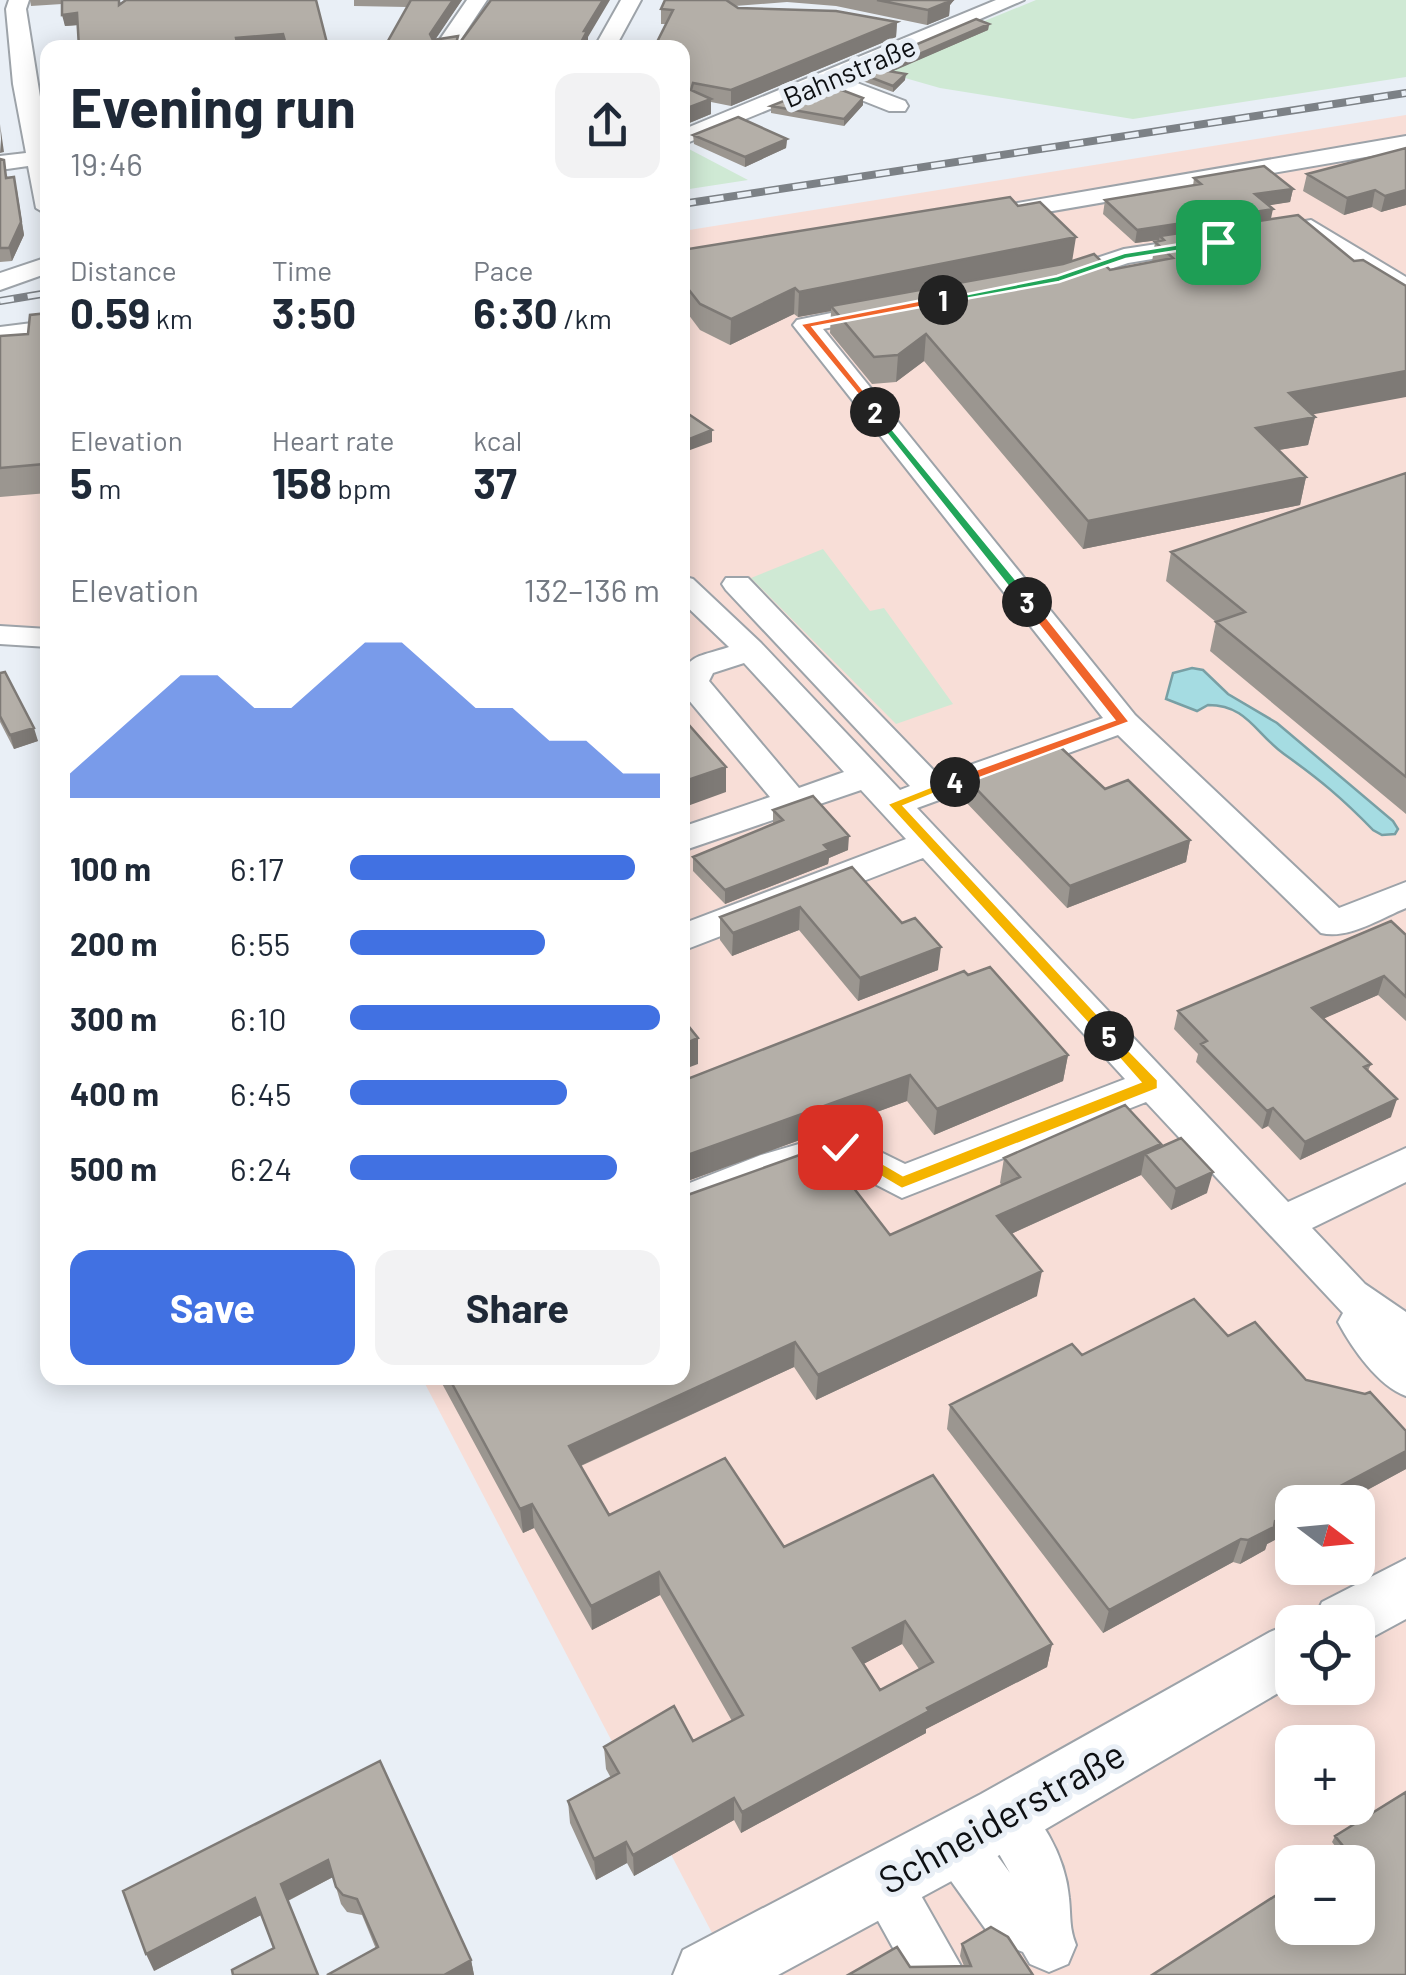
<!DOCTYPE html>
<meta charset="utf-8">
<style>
body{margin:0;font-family:Barlow,sans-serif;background:#f2f2f3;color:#1f2937;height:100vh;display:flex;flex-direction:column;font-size:38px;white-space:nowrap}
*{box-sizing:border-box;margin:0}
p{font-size:32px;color:#747a83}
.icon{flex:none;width:55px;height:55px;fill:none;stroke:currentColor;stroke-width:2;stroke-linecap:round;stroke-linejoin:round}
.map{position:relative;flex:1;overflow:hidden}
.side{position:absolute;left:40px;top:40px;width:650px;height:1345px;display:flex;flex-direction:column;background:#fff;border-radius:20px;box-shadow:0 5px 25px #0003}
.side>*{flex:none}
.needle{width:65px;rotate:106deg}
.tools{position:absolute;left:1275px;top:1485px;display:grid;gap:20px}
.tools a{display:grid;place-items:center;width:100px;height:100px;border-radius:20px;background:#fff;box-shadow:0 5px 25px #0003;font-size:50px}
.pin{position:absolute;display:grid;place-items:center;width:85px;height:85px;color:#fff;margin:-42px;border-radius:20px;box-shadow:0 5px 15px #0006}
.km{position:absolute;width:50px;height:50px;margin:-25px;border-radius:50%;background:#222;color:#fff;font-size:28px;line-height:50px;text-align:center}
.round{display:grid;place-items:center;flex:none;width:105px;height:105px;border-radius:20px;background:#f2f2f3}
.head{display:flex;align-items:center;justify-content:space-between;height:170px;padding:0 30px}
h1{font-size:55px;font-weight:700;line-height:75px}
.metrics{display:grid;grid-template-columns:repeat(3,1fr);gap:15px;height:170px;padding:10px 30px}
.metrics div{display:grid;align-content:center}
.metrics b{font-size:42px;font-weight:700}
.metrics small{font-size:28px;font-weight:400}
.metrics p{font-size:28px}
.chart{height:280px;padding:20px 30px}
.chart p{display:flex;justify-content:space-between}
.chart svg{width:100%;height:180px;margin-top:10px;fill:#4171e2;opacity:.7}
.primary-button{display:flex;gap:20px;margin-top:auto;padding:20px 30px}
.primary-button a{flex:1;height:115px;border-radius:20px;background:#4171e2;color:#fff;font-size:40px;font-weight:700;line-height:115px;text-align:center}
.primary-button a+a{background:#f2f2f3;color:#1f2937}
ul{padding:0 30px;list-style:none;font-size:32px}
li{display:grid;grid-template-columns:160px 120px 1fr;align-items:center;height:75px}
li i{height:25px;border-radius:12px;background:#4171e2}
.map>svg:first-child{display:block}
.commercial{fill:#f8ded7;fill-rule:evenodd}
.green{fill:#cfe9d4}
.water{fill:#a5dce2;stroke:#789fa4;stroke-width:2.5}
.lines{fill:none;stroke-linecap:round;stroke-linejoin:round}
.minor-casing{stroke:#9da3a9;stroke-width:4}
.major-casing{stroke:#9da3a9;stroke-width:4}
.minor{fill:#fff;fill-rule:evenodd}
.major{fill:#fff;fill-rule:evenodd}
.rail-casing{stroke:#7c8186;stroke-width:8}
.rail{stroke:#e9eff6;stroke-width:5;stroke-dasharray:14;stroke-linecap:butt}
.wall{fill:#9b9690;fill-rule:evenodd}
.shaded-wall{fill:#7e7a76}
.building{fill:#b4afa8;stroke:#7e7a76;stroke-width:2.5;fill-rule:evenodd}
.split-1{fill:#22a559;stroke:#fff;stroke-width:2.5}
.split-2{fill:#f0652b;stroke:#fff;stroke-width:2.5}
.split-3{fill:#22a559;stroke:#fff;stroke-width:2.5}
.split-4{fill:#f0652b;stroke:#fff;stroke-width:2.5}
.split-5{fill:#f5b400;stroke:#fff;stroke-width:2.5}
.split-6{fill:#f5b400;stroke:#fff;stroke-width:2.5}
.labels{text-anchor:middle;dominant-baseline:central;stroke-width:10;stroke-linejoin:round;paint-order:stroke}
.far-street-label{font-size:28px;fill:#0e1013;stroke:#e9eff6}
.near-street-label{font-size:38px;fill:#0e1013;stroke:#e9eff6}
</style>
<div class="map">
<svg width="1406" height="1975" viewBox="0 0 1406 1975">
<rect width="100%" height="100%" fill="#e9eff6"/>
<path class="commercial" d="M1406,115v1860h-672l-312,-597h260l1,-1147zM1292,1502h66v66h-66zM1292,1622h66v66h-66zM1292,1742h66v66h-66zM1292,1862h66v66h-66z
M47,333v329l-18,-36 -29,1v-286z"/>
<path class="green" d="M1036,0h370v77l-273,42 -193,-31 -70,-20z
M687,148l61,32 -65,10v-41z
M823,549l47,62 14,-3 69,96 -57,20 -145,-146z"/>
<path class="water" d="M1192,668l11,2 25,24 49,29 116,98 5,8 -3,5 -13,1 -9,-5c-31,-32 -54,-51 -89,-76 -29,-21 -37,-49 -76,-49l-11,6 -31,-12 7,-26z"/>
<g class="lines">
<defs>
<path id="minor" d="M9,0h20l-3,9 22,138v68l-12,-7 -8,-42 -28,4v-14l26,-3 -13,-69 -7,-75z
M467,0h20l-32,48h-21z
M621,0h20l-26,48h-21z
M996,0h28l-180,78 61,23 3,5 -3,5h-16l-63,-25 -144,59v-15z
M1406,136v14l-411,71 -12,-7 12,-7z
M1311,220l95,57v19l-99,-61 -35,5 -12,-7 3,-5z
M1203,237l12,7 -3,5 -84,14 -71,24 -13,-8 4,-5 76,-25z
M48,257v16l-48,17v-17z
M880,303l13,8 -4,5 -66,13 312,386 204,193 67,-26v26c-25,10 -58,32 -85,25l-203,-198 -201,73 371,394 118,-54v34l-94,46 53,56 41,28v84c-28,-10 -54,-48 -68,-74l5,-9 -197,-211 -244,96 -66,-34 -49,14 -105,41v-33l79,-31 79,-23 65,32 220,-85 -202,-221 -241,93v-27l224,-85 -45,-49 -179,61v-24l88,-30 -88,-105c0,-38 14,-34 47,-45l-47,-45v-26l11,3 68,64 139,147 10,-4 -184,-196 -4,-6 4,-6h22l191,198 164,-58 -310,-393 4,-5zM744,663l100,109 -45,16 -90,-107 4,-8z
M48,321v16l-48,6v-16z
M0,626l48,3v18l-48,-3z
M1004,1791c36,15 62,68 65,107 2,18 0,30 7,47l-8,19 -19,8 -19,-8 -7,-12 -29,-11 -58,-81 -7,-18 7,-18 19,-8 19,8 36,49 -32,-56 8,-18z
M883,1854l19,8 64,113h-58l-52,-94 8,-19z"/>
<path id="major" d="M1406,1559v60l-48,26v-23h-45l9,-20z
M1292,1623v62l-265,155 -249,135h-105l10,-25 298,-156 289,-162z"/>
</defs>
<use href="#minor" class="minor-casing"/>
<use href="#major" class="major-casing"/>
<use href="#minor" class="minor"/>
<use href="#major" class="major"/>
<defs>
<path id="rail" d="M682,204l724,-111
M0,301l48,-8"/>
</defs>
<use href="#rail" class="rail-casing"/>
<use href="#rail" class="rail"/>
</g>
<path class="wall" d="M30,0h90v4l208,43 24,1h-67v-2l-23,2h-183l-2,-23 -12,1 -3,-22 -31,2z
M354,0h108l-27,39 24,5 129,-7v6l-204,5 23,-41 -53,-1z
M665,0h289l-4,5 -1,11 -22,9 -91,-19 -49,-4 -52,4 3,2 159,14 -1,15 -165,69 -20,-4v12l-29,12 -16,-102h-5v-15z
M989,24l-1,6 -96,41 13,9 -12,12 -39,-14v-7z
M863,98v7l-19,21 -73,-13v-7z
M693,135l94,4 -1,9 -41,19 -51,-23z
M1406,148v57l-25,7 -9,-5 -28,8 -41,-24 4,-17z
M0,159l8,19 9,12 7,45 -12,26 -12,1z
M1194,178l99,11 -3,13 -22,3 44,210 3,2 -7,28 -29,5 27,27 -6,28 -217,44 -159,-188 -28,21 -24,2 -42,-51 1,-22 -33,6 -4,-3 -64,31 -30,-15 -18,-24v-56l390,11 38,9 42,-8 3,-20 4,-2 -24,3 -32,-29 2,-14 88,-14z
M48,313v180l-48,4v-161l28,-2z
M1406,473v341l-196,-163 6,-29 -50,-41 5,-29z
M0,673l38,68 -24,8 -14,-27z
M964,776l141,13 85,51 -4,22 -119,46 -105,-110z
M773,810l75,40 -19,8 -1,6 -103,40 -32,-33v-14l80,-33z
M852,867l86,103 -80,31 -59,-71 -67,26 -12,-16v-23z
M1406,935v86l-28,-26 -54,23 47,46 -3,7 23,46 -91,43 -32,-34 -6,3 -66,-67 2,-8 -24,-25 4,-18z
M968,975l100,80 -5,26 -129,54 -27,-34 -225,82z
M1160,1148l47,45 -36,17 -30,-35 -130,59 26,62 -221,104 -22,-33 -213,99 28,49 175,32 268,97 -5,23 -121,62v4l-185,100 -7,-13 -100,56 -7,-13 -31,17 -26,-57 -2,-22 43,-23 -5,-9 -2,-22 89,-6 39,-20 -72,-126 -68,35 -58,-102 -11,5 -84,-155h243l208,-143 112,-50 -2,-2 4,-25zM902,1644l17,25 -39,21 -17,-26z
M1228,1336l78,44 100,89 -61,33h-53v29l-25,13 -2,6 -25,14 -7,-2 -130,71 -156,-204 3,-24 132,-50z
M380,1761l91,199 3,15h-147l49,-26 -14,-34 -15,-3 -6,-8 -8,-27 -45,24 -14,47 -13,-33 -107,56z
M1406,1792v183l-65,-121 -9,-12 3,-6z
M962,1944l71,31 -123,-8 54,-1 -4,-10z"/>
<path class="shaded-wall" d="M453,0h9l-31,46 -1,-12z
M603,0h7l-22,37v6l-3,5h-7l6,-17z
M942,0h12l-4,5 -1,11 -22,9 1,-15z
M77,13l2,12 -14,1 -3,-11z
M897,22l-1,15 -165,69v-16z
M989,24l-1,6 -106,46v-6z
M283,34l2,12 -48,2 -1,-10z
M906,74l-1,6 -12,12v-6z
M863,98v7l-19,21v-7z
M711,99v15l-29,12v-16z
M0,124l4,28 -4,1 1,-14z
M787,139l-1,9 -41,19v-10z
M14,177l10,58 -12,26 -3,-13z
M1293,189l-3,13 -38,6 3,-14z
M1375,190l-3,17 -28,8 3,-17z
M1406,190v15l-25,7 4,-16z
M1273,209l-3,14 -110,13 -1,4 -24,3 2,-13z
M1076,237l-4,25 -241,44v5l-33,6 1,-25z
M795,288l-1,26 -64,31 1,-26z
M926,334l-2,27 -28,21 2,-27z
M1406,371v26l-123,23 6,-27z
M1315,417l-7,28 -58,10 6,-27z
M712,430v12l-30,11v-11z
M1306,477l-6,28 -217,44 5,-28z
M34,728l4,13 -24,8 -4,-14z
M726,767v25l-44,16v-26z
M849,836l-1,14 -19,8 -1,6 -103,40v-14l99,-45z
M1190,840l-4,22 -119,46 3,-22z
M800,907l-1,23 -67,26 1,-23z
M941,947l-3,23 -80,31 2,-23z
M1384,976l-6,19 -71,31 5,-18z
M698,1038v26l-16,6v-25z
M1068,1055l-5,26 -129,54 3,-26z
M910,1075l-3,26 -225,82v-26z
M1397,1099l-6,18 -91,43 5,-18z
M1273,1108l-5,18 -6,3 5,-18z
M1161,1144l-5,22 -11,-12 -4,21 -148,67 4,-26z
M1213,1172l-6,21 -36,17 5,-21z
M1042,1271l-5,25 -221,104 2,-25z
M795,1342l-1,25 -223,103 -2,-24z
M1406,1451v18l-61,33h-35z
M532,1504l2,24 -11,5 -3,-24z
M1292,1512v19l-25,13 -2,6 -25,14 8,-24 27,-19z
M1241,1539l-8,23 -130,71 6,-23z
M659,1572l1,23 -68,35 -1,-24z
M905,1621l-3,23 -52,27 3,-23z
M1052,1644l-5,23 -121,62v4l-185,100 1,-21 185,-104z
M734,1798v22l-100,56 -1,-21z
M626,1842l1,21 -31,17 -2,-21z
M328,1860l5,17 -46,24 -6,-17z
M255,1898l6,17 -107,56 -8,-17z
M471,1960l3,15h-30z"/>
<path class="building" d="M62,0h57v5l7,-5h190l12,47 23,-2 1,3h-65l-4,-14 -47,4 2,10h-159l-2,-35 -15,2z
M411,0h42l-23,34 3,6 25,-4 -3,12h-71z
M491,0h112l-19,31h3l-9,17h-122z
M665,0h61l12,8 98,3 61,11 -166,68 -38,-7 -2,7 20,9 -29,11v-62h-28l19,-38 -12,-1z
M877,0h66l7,1 -22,9z
M976,19l13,5 -107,46 24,4 -13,12 -39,-15z
M826,84l37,14 -19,21 -73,-13z
M738,117l49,22 -42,18 -52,-22z
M1406,148v42l-21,6 -10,-6 -28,8 -40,-24z
M0,159l4,1 2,18 8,-1 7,45 -12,26h-9z
M1264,166l29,23 -38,5 18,15 -136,21 -32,-30 96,-16 -7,-6z
M1010,197l8,9 22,-4 36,35 -277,55 -4,-4 -64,31 -31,-15 -18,-23v-31z
M1298,215l56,46 9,-1 43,26v85l-117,22 26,24 -59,11 50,49 -218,44 -162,-187 -28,21 -24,2 -43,-51 232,-42 31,-10 16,16 63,-12 -18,-16 9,-2 -4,-4z
M48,313v141l-4,10 -44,4v-132l28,-2 2,-19z
M684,411l28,19 -30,12v-30z
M1406,473v304l-190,-155 29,-10 -74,-60z
M5,672l29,56 -24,7 -10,-19v-43z
M682,717l44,50 -44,15z
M1056,743l49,46 23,-9 62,60 -120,46 -106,-110z
M813,796l36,40 -25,9 5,5 -104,40 -32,-33 90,-37 -10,-10z
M852,867l50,56 13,-5 26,29 -81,31 -60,-71 -67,26 -13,-16z
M1391,921l15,14v62l-22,-21 -72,32 59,56 -7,3 33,32 -92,43 -32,-34 -6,3 -66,-67 6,-3 -29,-30z
M990,967l78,88 -131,54 -27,-34 -228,82v-76l282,-110 4,4z
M682,1018l16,20 -16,7z
M1125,1105l36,39 -164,72 45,55 -224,104 -23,-33 -226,104 40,69 116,-57 59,89 149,-72 119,169 -125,64 2,3 -187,101 -8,-14 -101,57 -7,-13 -32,17 -26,-58 51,-28 -15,-26 70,-41 19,35 50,-26 -84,-143 -68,34 -59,-102 -12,5 -71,-131h233v-181l140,-50 68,88 130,-58 -16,-19zM905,1621l28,41 -53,28 -27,-42z
M1181,1138l32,34 -37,17 -31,-35z
M1194,1299l34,37 27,-14 51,58 59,14 5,-2 36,39v20l-96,51h-18v10l-17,9 -1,6 -26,13 -7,-1 -132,71 -159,-205 122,-61 10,11z
M380,1761l91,199 -27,15h-117l51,-28 -21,-48 -14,-4 -7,-8 -8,-27 -47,24 37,91h-85l-1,-5 42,-22 -19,-50 -109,56 -23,-63z
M1406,1792v183h-254l140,-90v43h66v-66h-30l19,-11 -12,-15z
M991,1927l17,10 25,38h-185l49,-28 13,20 61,-1 -9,-22z"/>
<path class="split-1" d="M1218,238l3,6 -95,15 -67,23 -116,21 -5,-3 119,-24 67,-23z"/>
<path class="split-2" d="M943,296l4,6 -134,25 68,85 -6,3 -75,-91z"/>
<path class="split-3" d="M875,408l157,191v6h-9l-152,-191z"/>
<path class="split-4" d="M1023,599h9l98,123 -169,63h-11v-6l164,-59 -91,-115z"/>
<path class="split-5" d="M950,779l13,3 -59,24 210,226v8h-11l-216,-236z"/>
<path class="split-6" d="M1109,1030l49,50v9l-256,100 -71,-42 9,-7 6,2 57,33 237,-93 -37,-42 -3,-4z"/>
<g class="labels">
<g class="far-street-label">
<text transform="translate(849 71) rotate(-23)">Bahnstraße</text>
</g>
<g class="near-street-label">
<text transform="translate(1001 1816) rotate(-29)">Schneiderstraße</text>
</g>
</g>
</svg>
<div class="tools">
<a><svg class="needle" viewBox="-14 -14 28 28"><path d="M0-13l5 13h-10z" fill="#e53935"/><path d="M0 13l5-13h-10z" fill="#747a83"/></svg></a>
<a><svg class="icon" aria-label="locate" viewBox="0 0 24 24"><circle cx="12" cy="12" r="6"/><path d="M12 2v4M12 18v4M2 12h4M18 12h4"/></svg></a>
<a>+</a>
<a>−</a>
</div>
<div class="pin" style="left:1218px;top:242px;background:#1e9e55"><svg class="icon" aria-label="arrive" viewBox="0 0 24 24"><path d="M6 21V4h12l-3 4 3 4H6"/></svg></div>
<div class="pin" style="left:840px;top:1147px;background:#d93025"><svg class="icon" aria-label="check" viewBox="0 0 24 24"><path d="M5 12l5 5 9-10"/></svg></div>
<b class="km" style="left:943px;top:300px">1</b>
<b class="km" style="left:875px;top:412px">2</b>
<b class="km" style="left:1027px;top:602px">3</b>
<b class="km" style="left:955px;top:782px">4</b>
<b class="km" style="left:1109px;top:1036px">5</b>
<section class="side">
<div class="head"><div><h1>Evening run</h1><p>19:46</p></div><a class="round"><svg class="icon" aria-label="share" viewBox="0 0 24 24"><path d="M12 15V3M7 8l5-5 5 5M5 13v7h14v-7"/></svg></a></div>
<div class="metrics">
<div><p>Distance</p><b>0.59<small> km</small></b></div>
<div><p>Time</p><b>3:50</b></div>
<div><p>Pace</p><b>6:30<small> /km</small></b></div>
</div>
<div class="metrics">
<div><p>Elevation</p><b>5<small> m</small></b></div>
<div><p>Heart rate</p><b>158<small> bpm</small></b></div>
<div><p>kcal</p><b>37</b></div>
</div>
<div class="chart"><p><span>Elevation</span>132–136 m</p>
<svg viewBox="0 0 160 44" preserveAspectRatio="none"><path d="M0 44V38L10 30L20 22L30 14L40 14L50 22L60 22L70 14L80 6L90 6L100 14L110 22L120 22L130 30L140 30L150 38L160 38V44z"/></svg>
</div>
<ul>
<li><b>100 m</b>6:17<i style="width:92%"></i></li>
<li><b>200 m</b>6:55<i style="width:63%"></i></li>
<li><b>300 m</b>6:10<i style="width:100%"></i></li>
<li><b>400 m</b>6:45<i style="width:70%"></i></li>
<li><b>500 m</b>6:24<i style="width:86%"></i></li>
</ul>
<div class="primary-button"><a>Save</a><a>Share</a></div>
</section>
</div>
